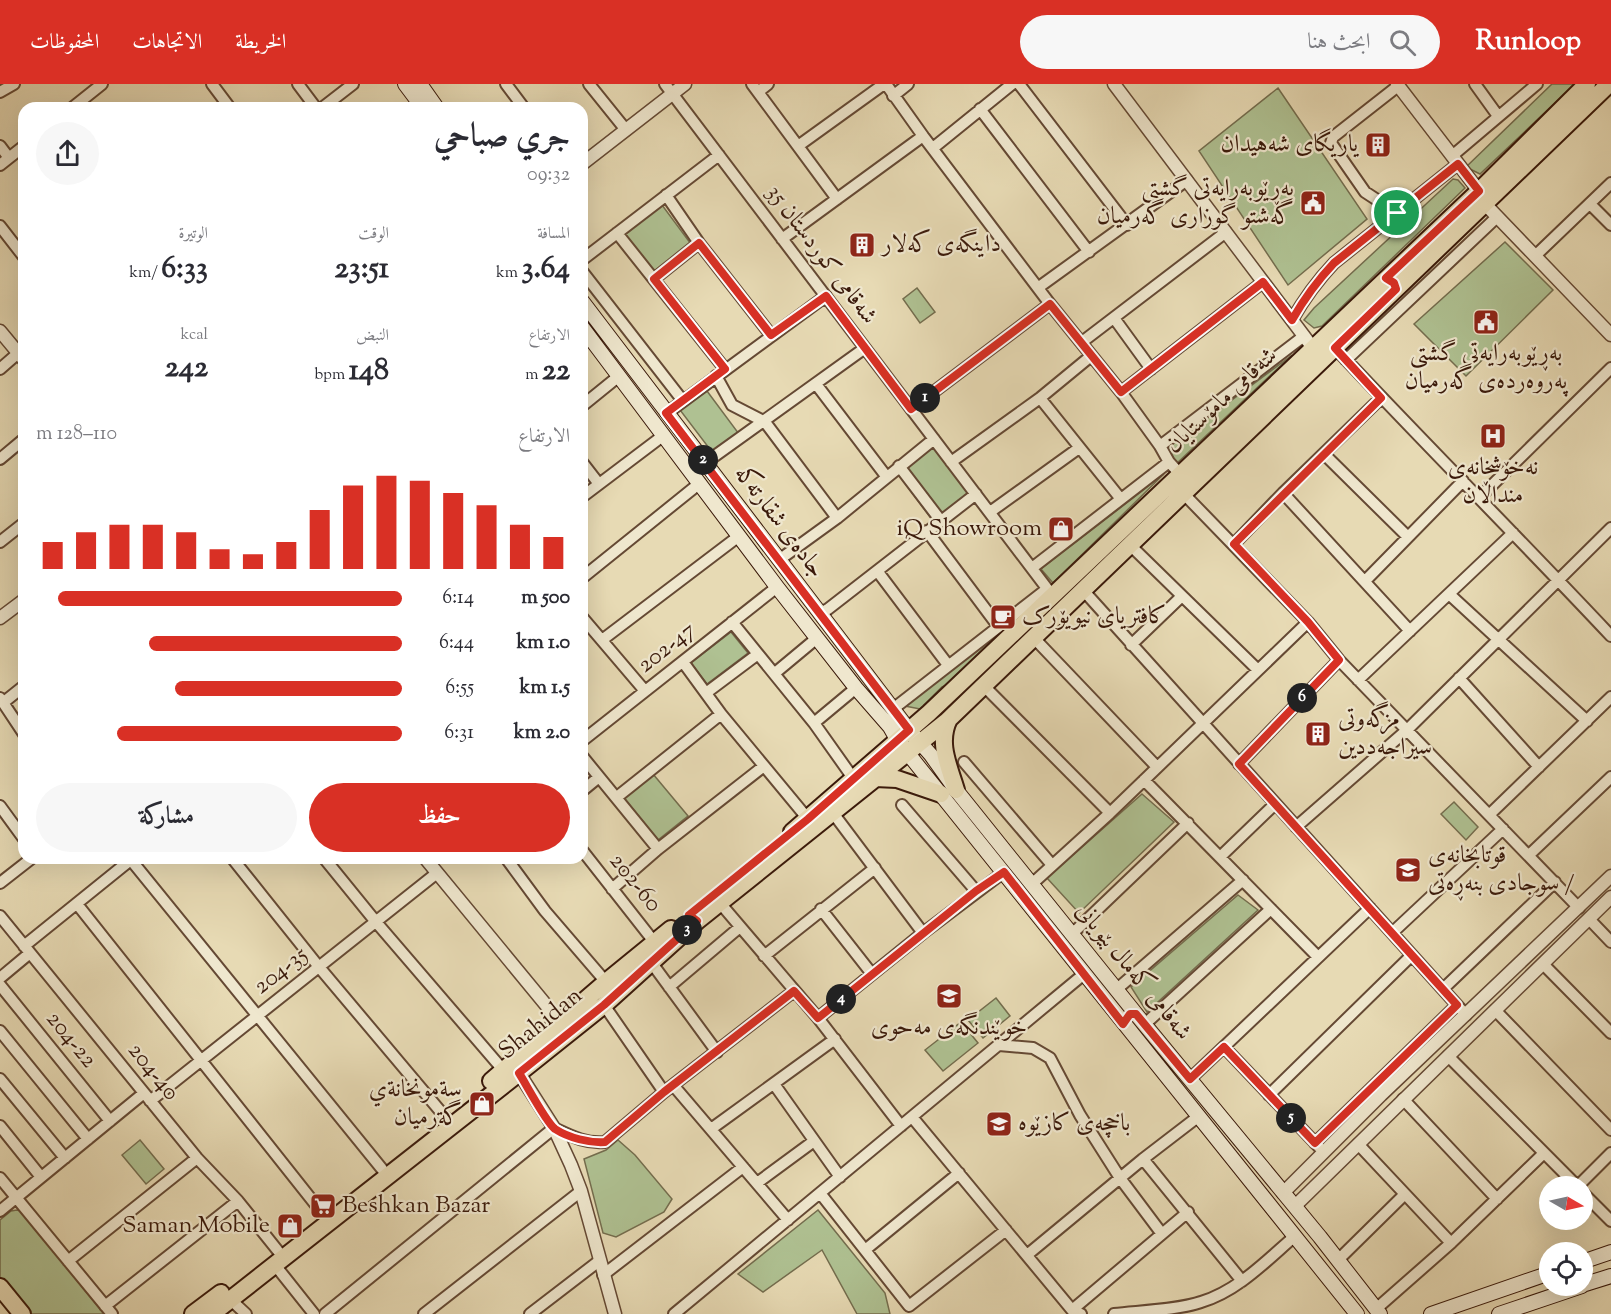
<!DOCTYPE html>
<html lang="ar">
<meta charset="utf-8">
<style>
body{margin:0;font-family:"Sorts Mill Goudy",Amiri,serif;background:#f7f7f7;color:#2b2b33;direction:rtl;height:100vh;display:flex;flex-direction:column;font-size:22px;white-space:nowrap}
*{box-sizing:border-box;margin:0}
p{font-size:20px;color:#7c7c81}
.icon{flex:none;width:33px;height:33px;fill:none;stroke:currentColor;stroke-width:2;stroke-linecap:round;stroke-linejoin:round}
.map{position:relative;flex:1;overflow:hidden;direction:ltr}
.panel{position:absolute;left:18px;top:18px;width:570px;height:762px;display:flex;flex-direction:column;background:#fff;border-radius:18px;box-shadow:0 6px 24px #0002;direction:rtl}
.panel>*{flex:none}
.needle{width:39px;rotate:99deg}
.controls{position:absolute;left:1539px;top:1092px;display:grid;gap:12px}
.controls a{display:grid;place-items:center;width:54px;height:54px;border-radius:50%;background:#fff;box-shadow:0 6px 24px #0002;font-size:30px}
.pin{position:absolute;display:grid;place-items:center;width:51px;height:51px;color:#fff;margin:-26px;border:3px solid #fff;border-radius:50%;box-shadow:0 2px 6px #0007}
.km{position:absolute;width:30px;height:30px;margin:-15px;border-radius:50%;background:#222;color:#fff;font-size:16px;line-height:30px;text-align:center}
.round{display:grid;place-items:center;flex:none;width:63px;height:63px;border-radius:32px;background:#f7f7f7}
.headline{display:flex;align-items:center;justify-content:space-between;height:102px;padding:0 18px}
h1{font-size:33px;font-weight:700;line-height:45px}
.stats{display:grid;grid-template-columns:repeat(3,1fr);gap:9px;height:102px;padding:6px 18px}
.stats div{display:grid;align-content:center}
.stats b{font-size:30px;font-weight:700}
.stats small{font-size:16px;font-weight:400}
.stats p{font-size:16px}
.chart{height:168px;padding:12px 18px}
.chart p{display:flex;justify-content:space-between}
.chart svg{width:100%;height:108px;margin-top:6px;stroke:#d93025;stroke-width:6}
.primary-button{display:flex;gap:12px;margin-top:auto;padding:12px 18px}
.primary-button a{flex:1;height:69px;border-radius:36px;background:#d93025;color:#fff;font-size:24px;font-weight:700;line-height:69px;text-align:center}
.primary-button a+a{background:#f7f7f7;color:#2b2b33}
ul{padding:0 18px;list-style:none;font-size:20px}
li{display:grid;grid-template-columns:96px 72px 1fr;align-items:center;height:45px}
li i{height:15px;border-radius:8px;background:#d93025}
header{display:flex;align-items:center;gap:36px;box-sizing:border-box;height:84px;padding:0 30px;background:#d93025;color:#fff}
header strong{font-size:28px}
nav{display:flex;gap:33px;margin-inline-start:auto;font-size:21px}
.search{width:420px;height:54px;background:#f7f7f7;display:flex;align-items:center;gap:15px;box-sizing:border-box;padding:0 21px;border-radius:33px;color:#7c7c81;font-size:22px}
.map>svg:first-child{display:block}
.green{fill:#afc192;stroke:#746d4e;stroke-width:1.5}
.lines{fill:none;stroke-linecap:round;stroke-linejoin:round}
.minor-casing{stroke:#654934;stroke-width:14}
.tertiary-casing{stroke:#654934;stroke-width:15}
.secondary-casing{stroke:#3a190a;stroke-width:16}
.primary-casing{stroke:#3a190a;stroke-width:20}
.trunk-casing{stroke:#3a190a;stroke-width:20}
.minor{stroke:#efe7ce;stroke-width:10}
.tertiary{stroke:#efe7ce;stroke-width:12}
.secondary{stroke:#efe7ce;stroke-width:14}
.primary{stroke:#e7dab4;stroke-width:16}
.trunk{stroke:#e7dab4;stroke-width:16}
.route-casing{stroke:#fff;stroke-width:12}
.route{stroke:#d93025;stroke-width:8}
.labels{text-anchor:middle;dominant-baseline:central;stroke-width:4.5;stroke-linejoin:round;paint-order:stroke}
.poi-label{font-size:24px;fill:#3a190a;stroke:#efe7ce;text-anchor:start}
.street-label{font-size:24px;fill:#3a190a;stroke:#efe7ce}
</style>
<header>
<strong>Runloop</strong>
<div class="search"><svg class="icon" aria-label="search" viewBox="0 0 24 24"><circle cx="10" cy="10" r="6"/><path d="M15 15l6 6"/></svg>ابحث هنا</div>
<nav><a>الخريطة</a><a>الاتجاهات</a><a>المحفوظات</a></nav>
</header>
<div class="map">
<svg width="1611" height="1230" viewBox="0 0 1611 1230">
<rect width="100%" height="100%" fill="#e7dab4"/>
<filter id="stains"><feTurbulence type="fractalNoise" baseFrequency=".00333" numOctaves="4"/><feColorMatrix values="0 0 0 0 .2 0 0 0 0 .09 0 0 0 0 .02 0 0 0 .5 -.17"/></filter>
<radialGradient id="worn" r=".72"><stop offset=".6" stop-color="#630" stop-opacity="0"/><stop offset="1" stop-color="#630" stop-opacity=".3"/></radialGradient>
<path class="green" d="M1552,0h23l-95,90 -14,-7z
M1278,4l89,131 -79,66 -89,-134z
M1453,95l5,1 7,8 -143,138 -8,2 -10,-8 10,-12z
M662,121l29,39 -38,28 -29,-38z
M1505,158l48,48 -87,86 -52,-52z
M917,204l18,24 -15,11 -17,-24z
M1292,271l-117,110 -10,-15z
M707,307l32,43 -27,18 -32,-42z
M934,362l36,48 -37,27 -35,-47z
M1164,390l-111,109 -12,-14z
M1009,541l-55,57 -12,5 -22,22 -15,-3z
M731,548l17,21 -41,31 -16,-21z
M653,690l35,42 -30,24 -34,-42z
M1142,710l32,28 -95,91 -32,-35z
M1454,718l24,25 -12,13 -25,-26z
M1238,811l20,15 -111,102 -16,-25z
M996,914l14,18 -27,22 -15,-18z
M961,938l17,21 -35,28 -18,-21z
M140,1056l24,29 -18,15 -24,-29z
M618,1056l17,15 37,44 -8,13 -48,25 -13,-4 -19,-74 22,-9z
M17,1126l4,1 83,103h-73l-31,-36v-58l11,-9z
M818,1126l67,83 5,21h-33l-35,-64 -59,42 -25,-18z"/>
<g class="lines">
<defs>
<path id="minor" d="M212,0l18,24
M298,0l18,24
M506,0l18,24
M589,0l37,46
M665,0l387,511
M752,0l85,115
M886,0l37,52 127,168 71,88 39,54 9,16 11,12
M1019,0l108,141
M1475,0l23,32
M0,8l14,-8
M758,8l10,-8
M893,12l15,-12
M72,24l30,-24
M322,24l31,-24
M980,25l109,143
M0,62l9,12
M798,62l86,-62
M933,64l79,-64
M1452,72l85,-72
M0,81l24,-19
M666,111l33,48 72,92
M1590,120l21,21
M1397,129l-32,-21 -34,-49 2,-6 65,-51
M0,142l24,31
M617,149l108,136
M782,155l141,-103
M1536,171l75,-72
M582,176l137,-105
M582,187l101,130
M654,195l45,-36
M1039,203l148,-107
M1114,234l37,51
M1292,236c12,-21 25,-39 42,-57l124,-99
M1082,258l144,-110
M1335,264c91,97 185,191 276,288
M1346,276l151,-143
M0,285l24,-21
M716,292l16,29 33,17 72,96
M816,300l70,92
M1121,308l142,-110
M1040,314l80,100
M582,322l37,-30
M911,325l139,-105
M667,329l159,-117
M1160,362l144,-110
M1324,370l84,83
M0,375l24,-20
M582,378l17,22
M951,378l89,-64 51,-42
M705,379l160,-115
M899,382l42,55
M1183,409l125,129 31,38 240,248
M1283,409l127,138
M582,413l82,-62
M1480,413l131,-129
M990,428l89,-64
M927,447l71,95
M0,458l24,-19
M1234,460l49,-51 98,-95
M1130,461l128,125
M779,476l58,-42 97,-79
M1032,484l137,-106
M878,488l70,93
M582,494l118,-95
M1365,497l98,-100
M1083,506l383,425
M1449,510l138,127
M820,529l8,-4 148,-115
M582,533l63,74
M732,538l82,101 39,55
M1033,553l124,130
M602,556l137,-104
M1131,561l51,-49
M683,578l38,52 87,105
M775,589l42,-35
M1459,594l80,89
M1358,596l155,-147
M984,602l126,127
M706,609l52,-39
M0,614l24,36
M4,618l20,-16
M893,625l154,-120
M814,639l42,-35
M582,657l195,-154
M582,672l76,93
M964,678l88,103
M1239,680l100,-104
M1144,696l174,177
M582,707l17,-14
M617,713l104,-83
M902,721l74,86
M0,722l24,33
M833,729l90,120
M1489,731l122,-118
M1296,743l111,-97 204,-202
M582,766l73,93
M1529,771l82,-78
M1220,773l55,-53
M232,774l87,109 127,151
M324,774l52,64 128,149
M506,774l39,53 61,71
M131,776l251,309
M0,799l32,-25
M1033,799l77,-70 198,-191
M612,805l46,-40 106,-83
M720,819l98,115 83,108
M77,820l246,310
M821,825l51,65
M0,832l197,242 41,43 40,50
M1589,835l22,23
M1073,849l115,-110
M1392,849l111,-104
M24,862l109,-88
M764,872l111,-88
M651,878l66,90
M1543,880l68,69
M0,894l30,-25
M0,901l110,136
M669,903l71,-60
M1117,905l126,-109
M1443,905l112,-107
M604,921l60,87
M1495,926l116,120
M818,934l105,-85 81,-61
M1145,940l126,-115
M0,947l88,108
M999,961l34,3 17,10 30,57 40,63 42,56
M1224,963l95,100
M1448,972l129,130
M0,995l65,79
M1190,995l180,-171
M774,1000l66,93
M673,1001l115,135
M1269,1011l143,-140
M1403,1015l94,100
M150,1017l287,-228
M912,1033l160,193 9,4
M0,1042l41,51
M711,1045l124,-90
M1315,1059l142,-138
M1358,1060l93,99
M1143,1075l99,122
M0,1094l112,136
M757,1099l57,-42
M1578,1102l33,-33
M1582,1108l29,29
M820,1109l89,113 97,-76
M0,1127l144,-118
M865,1166l94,-77
M1027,1171l116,-96 56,-43
M1338,1176l67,-66
M68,1177l129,-103
M275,1181l39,49
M603,1191l140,-108
M231,1216l15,14
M105,1222l133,-105
M1376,1225l75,-66 92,-89
M1072,1226l116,-98
M325,1230l229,-186c17,8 32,16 51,14l59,-50 130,-101
M424,1230l157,-123
M530,1230l69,-53
M674,1230l410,-340
M1114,1230c27,-3 63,-4 87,-12 37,-11 66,-42 94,-66"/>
<path id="tertiary" d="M1114,0l199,264
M1397,0l82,107
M582,80l103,-80
M1485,120l126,131
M0,247l24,29
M0,534l24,-18
M425,774l135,164
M519,989l35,55 17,37 10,26 34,123
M1283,1109l98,-98 230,-219
M1295,1122l316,-309"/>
<path id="secondary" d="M405,0l18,24
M420,0l17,24
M582,217l327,429 22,25 25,35 180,224 184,223 60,77
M582,243l195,260 79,101 34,39 8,14c152,191 306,381 459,573
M1582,1178l29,-10
M1582,1201l29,-9
M1431,1230l119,-41
M1499,1230l83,-28"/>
<path id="primary" d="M949,635c-12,24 0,47 7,71
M875,694l22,1 44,15
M792,748l137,-119 550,-522 108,-107
M491,997l115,-99 65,-53
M193,1230l28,-21
M212,1230l307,-241 85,-68 93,-84 250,-200 662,-637"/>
<path id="trunk" d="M0,1203l22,27"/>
</defs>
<use href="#minor" class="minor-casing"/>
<use href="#tertiary" class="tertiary-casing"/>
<use href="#secondary" class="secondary-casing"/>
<use href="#primary" class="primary-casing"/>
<use href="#trunk" class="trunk-casing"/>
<use href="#minor" class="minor"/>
<use href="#tertiary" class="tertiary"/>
<use href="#secondary" class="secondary"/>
<use href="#primary" class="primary"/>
<use href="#trunk" class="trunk"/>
</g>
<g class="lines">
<defs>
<path id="route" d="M1458,80l21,27 -93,87 8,5 2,6 -61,59 46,50 -147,146 74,78 31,38 -100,104 218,241 -142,138 -91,-96 -34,32 -54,-65h-6l-7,10 -119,-152 -28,19 -158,127 -24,-27 -130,101 -59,50c-16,1 -36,-4 -50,-13 -9,-7 -29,-45 -36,-56l85,-68 93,-84 -8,-6 119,-96 101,-89 -243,-317 59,-44 -71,-90 45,-36 72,92 55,-39 85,113 139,-105 71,88 142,-110 29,38c12,-21 25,-39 42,-57z"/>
</defs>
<use href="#route" class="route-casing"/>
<use href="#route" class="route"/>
</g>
<defs>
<symbol id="building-square" viewBox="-11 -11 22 22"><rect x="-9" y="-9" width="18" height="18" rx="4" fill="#8f2418" stroke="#efe7ce"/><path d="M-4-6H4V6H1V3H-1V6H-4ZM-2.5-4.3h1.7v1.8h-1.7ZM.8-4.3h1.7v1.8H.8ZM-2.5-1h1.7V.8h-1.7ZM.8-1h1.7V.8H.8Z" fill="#fff"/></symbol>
<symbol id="civic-square" viewBox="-11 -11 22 22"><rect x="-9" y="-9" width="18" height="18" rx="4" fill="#8f2418" stroke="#efe7ce"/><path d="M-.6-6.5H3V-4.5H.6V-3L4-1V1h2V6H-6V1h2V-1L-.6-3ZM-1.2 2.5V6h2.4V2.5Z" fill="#fff"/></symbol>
<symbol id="hospital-square" viewBox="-11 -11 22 22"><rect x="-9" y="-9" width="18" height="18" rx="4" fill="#8f2418" stroke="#efe7ce"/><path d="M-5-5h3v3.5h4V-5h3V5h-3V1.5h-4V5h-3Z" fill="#fff"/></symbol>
<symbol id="shop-square" viewBox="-11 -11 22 22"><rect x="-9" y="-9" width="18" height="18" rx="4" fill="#8f2418" stroke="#efe7ce"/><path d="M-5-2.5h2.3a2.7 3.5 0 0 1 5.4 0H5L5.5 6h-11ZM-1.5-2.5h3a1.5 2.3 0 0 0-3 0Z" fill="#fff"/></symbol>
<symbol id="cafe-square" viewBox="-11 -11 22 22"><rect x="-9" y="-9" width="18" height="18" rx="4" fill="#8f2418" stroke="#efe7ce"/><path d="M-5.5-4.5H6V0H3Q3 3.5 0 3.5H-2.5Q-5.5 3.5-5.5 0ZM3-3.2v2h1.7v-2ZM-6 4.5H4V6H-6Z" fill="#fff"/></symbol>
<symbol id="school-square" viewBox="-11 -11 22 22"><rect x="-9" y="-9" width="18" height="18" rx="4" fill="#8f2418" stroke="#efe7ce"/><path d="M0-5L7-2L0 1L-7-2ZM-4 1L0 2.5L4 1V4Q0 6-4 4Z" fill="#fff"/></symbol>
<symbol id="supermarket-square" viewBox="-11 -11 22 22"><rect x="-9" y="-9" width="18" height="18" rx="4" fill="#8f2418" stroke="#efe7ce"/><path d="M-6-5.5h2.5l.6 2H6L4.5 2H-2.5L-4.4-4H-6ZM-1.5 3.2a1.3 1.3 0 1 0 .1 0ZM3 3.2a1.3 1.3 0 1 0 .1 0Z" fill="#fff"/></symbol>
</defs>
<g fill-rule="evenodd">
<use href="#building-square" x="1363" y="46" width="30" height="30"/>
<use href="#civic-square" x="1298" y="104" width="30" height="30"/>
<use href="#building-square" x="847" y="146" width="30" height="30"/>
<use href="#civic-square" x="1471" y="223" width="30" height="30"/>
<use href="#hospital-square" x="1478" y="337" width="30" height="30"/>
<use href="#shop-square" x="1046" y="430" width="30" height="30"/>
<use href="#cafe-square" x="988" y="518" width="30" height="30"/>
<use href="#building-square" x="1303" y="635" width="30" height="30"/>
<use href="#school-square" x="1393" y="771" width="30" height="30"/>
<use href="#school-square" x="934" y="897" width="30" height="30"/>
<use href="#shop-square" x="467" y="1005" width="30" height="30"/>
<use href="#school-square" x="984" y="1025" width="30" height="30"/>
<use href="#supermarket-square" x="308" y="1107" width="30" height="30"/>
<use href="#shop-square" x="275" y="1127" width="30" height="30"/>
</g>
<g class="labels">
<g class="poi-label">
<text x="1358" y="61" text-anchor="end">یاریگای شەهیدان</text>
<text x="1294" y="105" text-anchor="end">بەڕێوبەرایەتی گشتی<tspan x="1294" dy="28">گەشتو گوزاری گەرمیان</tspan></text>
<text x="882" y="161">داینگەی کەلار</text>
<text x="1486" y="270" text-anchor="middle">بەڕێوبەرایەتی گشتی<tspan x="1486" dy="28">پەروەردەی گەرمیان</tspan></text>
<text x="1493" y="384" text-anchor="middle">نەخۆشخانەی<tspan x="1493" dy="28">منداڵان</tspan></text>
<text x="1042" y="445" text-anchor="end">iQ Showroom</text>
<text x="1022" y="533">کافتریای نیویۆرک</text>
<text x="1338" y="636">مزگەوتی<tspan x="1338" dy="28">سیراجەددین</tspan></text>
<text x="1428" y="772">قوتابخانەی<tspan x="1428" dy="28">سوجادی بنەڕەتی /</tspan></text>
<text x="949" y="944" text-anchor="middle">خوێندنگەی مەحوی</text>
<text x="462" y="1006" text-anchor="end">سةمونخانةي<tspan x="462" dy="28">گةرميان</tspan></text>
<text x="1018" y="1040">باخچەی کازێوە</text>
<text x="342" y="1122">Beshkan Bazar</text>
<text x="270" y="1142" text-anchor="end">Saman Mobile</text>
</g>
<g class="street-label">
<text transform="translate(821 171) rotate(53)">شەقامی کوردستان 35</text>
<text transform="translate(1222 317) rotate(-43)">شەقامی مامۆستایان</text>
<text transform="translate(779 438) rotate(53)">جادەی شقارتەکە</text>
<text transform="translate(667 564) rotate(-38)">202-47</text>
<text transform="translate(635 799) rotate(51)">202-60</text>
<text transform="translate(281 887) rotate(-38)">204-35</text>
<text transform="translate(1133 888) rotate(51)">شەقامی کەمال بێویانی</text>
<text transform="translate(541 940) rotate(-39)">Shahidan</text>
<text transform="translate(71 956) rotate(51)">204-22</text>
<text transform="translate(153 988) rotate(51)">204-40</text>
</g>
</g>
<rect width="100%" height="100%" filter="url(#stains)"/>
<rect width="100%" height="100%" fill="url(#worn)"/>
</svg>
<div class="controls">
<a><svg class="needle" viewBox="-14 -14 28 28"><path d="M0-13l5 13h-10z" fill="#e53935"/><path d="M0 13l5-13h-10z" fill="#7c7c81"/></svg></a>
<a><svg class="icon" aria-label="locate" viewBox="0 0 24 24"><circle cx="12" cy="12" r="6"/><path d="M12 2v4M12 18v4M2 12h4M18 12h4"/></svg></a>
</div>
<div class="pin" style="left:1397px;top:129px;background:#1e9e55"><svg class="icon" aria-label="arrive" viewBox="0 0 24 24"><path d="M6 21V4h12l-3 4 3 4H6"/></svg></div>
<b class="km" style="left:925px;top:314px">1</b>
<b class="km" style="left:703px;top:376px">2</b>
<b class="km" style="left:687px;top:846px">3</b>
<b class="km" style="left:841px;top:915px">4</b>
<b class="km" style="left:1291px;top:1034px">5</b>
<b class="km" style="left:1302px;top:614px">6</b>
<section class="panel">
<div class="headline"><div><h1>جري صباحي</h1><p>09:32</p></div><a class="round"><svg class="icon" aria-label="share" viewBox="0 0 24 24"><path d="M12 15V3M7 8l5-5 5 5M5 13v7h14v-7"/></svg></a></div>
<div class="stats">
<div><p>المسافة</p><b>3.64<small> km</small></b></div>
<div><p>الوقت</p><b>23:51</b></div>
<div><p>الوتيرة</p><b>6:33<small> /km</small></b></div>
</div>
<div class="stats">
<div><p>الارتفاع</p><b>22<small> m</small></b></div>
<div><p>النبض</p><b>148<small> bpm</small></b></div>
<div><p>kcal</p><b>242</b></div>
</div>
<div class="chart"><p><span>الارتفاع</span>110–128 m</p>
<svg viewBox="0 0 160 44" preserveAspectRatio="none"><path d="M5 44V33M15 44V29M25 44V26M35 44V26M45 44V29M55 44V36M65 44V38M75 44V33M85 44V20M95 44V10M105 44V6M115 44V8M125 44V13M135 44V18M145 44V26M155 44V31"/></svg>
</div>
<ul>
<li><b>500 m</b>6:14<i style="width:94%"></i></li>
<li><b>1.0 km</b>6:44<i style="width:69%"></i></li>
<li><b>1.5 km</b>6:55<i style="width:62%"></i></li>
<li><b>2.0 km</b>6:31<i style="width:78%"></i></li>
</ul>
<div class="primary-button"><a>حفظ</a><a>مشاركة</a></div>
</section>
</div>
